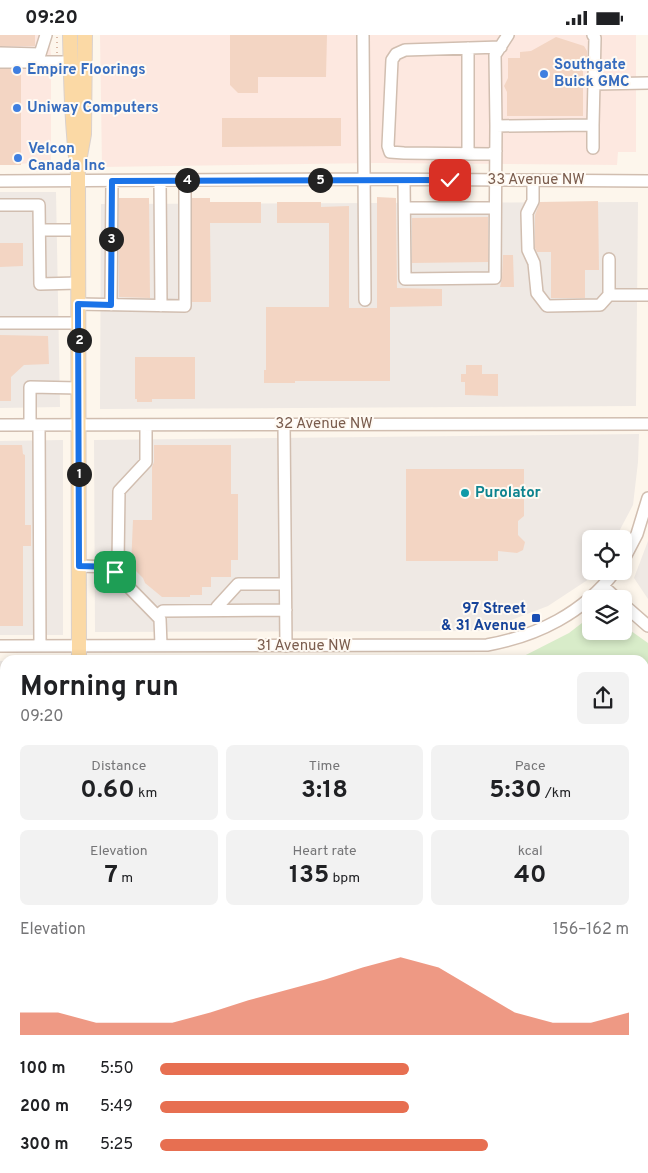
<!DOCTYPE html>
<meta charset="utf-8">
<style>
body{margin:0;font-family:Overpass,sans-serif;background:#f2f2f2;color:#202124;height:100vh;display:flex;flex-direction:column;font-size:19px;white-space:nowrap}
*{box-sizing:border-box;margin:0}
p{font-size:16px;color:#757577}
.icon{flex:none;width:28px;height:28px;fill:none;stroke:currentColor;stroke-width:2;stroke-linecap:round;stroke-linejoin:round}
.map{position:relative;flex:1;overflow:hidden}
.drawer{position:absolute;left:0px;top:620px;width:649px;height:519px;display:flex;flex-direction:column;background:#fff;border-radius:15px 15px 0 0;box-shadow:0 2px 8px #0003}
.drawer>*{flex:none}
.controls{position:absolute;left:582px;top:495px;display:grid;gap:10px}
.controls a{display:grid;place-items:center;width:50px;height:50px;border-radius:8px;background:#fff;box-shadow:0 2px 8px #0003;font-size:25px}
.pin{position:absolute;display:grid;place-items:center;width:42px;height:42px;color:#fff;margin:-21px;border-radius:10px;box-shadow:0 2px 8px #0006}
.km{position:absolute;width:25px;height:25px;margin:-12px;border-radius:50%;background:#222;color:#fff;font-size:14px;line-height:25px;text-align:center}
.round{display:grid;place-items:center;flex:none;width:52px;height:52px;border-radius:8px;background:#f2f2f2}
.overview{display:flex;align-items:center;justify-content:space-between;height:85px;padding:0 20px}
h1{font-size:28px;font-weight:700;line-height:38px}
.figures{display:grid;grid-template-columns:repeat(3,1fr);gap:8px;height:85px;padding:5px 20px}
.figures div{display:grid;align-content:center;border-radius:8px;background:#f2f2f2;text-align:center}
.figures b{font-size:25px;font-weight:700}
.figures small{font-size:14px;font-weight:400}
.figures p{font-size:14px}
.chart{height:140px;padding:10px 20px}
.chart p{display:flex;justify-content:space-between}
.chart svg{width:100%;height:90px;margin-top:5px;fill:#e76f51;opacity:.7}
ul{padding:0 20px;list-style:none;font-size:16px}
li{display:grid;grid-template-columns:80px 60px 1fr;align-items:center;height:38px}
li i{height:12px;border-radius:6px;background:#e76f51}
.status{display:flex;justify-content:space-between;align-items:center;height:35px;padding:0 25px;background:#fff;direction:ltr}
.status svg{height:14px;fill:currentColor}
.map>svg:first-child{display:block}
.commercial{fill:#fde8e0}
.industrial{fill:#efe9e4}
.green{fill:#d8ecc9}
.building{fill:#f3d5c3}
.lines{fill:none;stroke-linecap:round;stroke-linejoin:round}
.minor-casing{stroke:#d1beb0;stroke-width:14}
.major-casing{stroke:#dad1cd;stroke-width:16}
.path{stroke:#d9b8a5;stroke-width:2;stroke-dasharray:1 4;stroke-linecap:butt}
.minor{stroke:#fff;stroke-width:11}
.major{stroke:#fbd9a5;stroke-width:14}
.route-casing{stroke:#fff;stroke-width:10}
.route{stroke:#1a73e8;stroke-width:6}
.shop-dot{fill:#3f7fe0;stroke:#fffaf3;stroke-width:2}
.culture-dot{fill:#0f9aa8;stroke:#fffaf3;stroke-width:2}
.transit-dot{fill:#1a4fb4;stroke:#fffaf3;stroke-width:2}
.labels{text-anchor:middle;dominant-baseline:central;stroke-width:4;stroke-linejoin:round;paint-order:stroke}
.shop-label{font-size:15px;font-weight:bold;fill:#366cbe;stroke:#fffaf3;text-anchor:start}
.street-label{font-size:15px;fill:#7a5c4d;stroke:#fffaf3}
.culture-label{font-size:15px;font-weight:bold;fill:#0d838f;stroke:#fffaf3;text-anchor:start}
.transit-label{font-size:15px;font-weight:bold;fill:#164399;stroke:#fffaf3;text-anchor:end}
</style>
<div class="status"><b>09:20</b><svg viewBox="0 0 49 12"><path d="M0 12V9h3v3zM5 12V6h3v6zM10 12V3h3v9zM15 12V0h3v12zM26 1h20v11H26zM47 4h2v5h-2z"/></svg></div>
<div class="map">
<svg width="648" height="1138" viewBox="0 0 648 1138">
<rect width="100%" height="100%" fill="#fdf6ec"/>
<path class="commercial" d="M0,0h49l2,21v106l-51,3z
M100,0h536v117h-18l-1,13 -241,-2 -274,4z"/>
<path class="industrial" d="M0,157h56l4,215 -60,1z
M638,167l-2,204 -536,3 1,-205z
M639,399l-1,28 -5,43 -18,34h-24v32h3l-5,8 -41,27 -66,25 -387,1 -1,-192z
M63,405v195h-63v-194z
M648,506v58l-14,-21z
M0,626h5v103h-5z
M0,811h5v212h-5z
M0,1040h5v94h244l4,4h-253z
M308,1134h160l4,4h-160z"/>
<path class="green" d="M591,581v15h33v-5l24,17v530h-176l-4,-4h176v-509h-130l4,-1 51,-26z
M0,729h5v68h-5z"/>
<path class="building" d="M0,0h35v11h-35z
M230,0h97l-1,42h-68v16h-20l-8,-8z
M556,2l28,9 3,5v16l-4,2v47h-76v-24l-3,-6 4,-8v-20h12v-6l11,-1z
M0,34h21v96h-21z
M222,83h119v28l-119,1z
M431,126h29v6l-29,-1z
M377,162l19,1 1,90 45,1v17l-52,1v74h-95v2h-31v-13h2v-63h63v-84h-52v-21h44v5l28,-1v102h28z
M119,163h30l1,100 -31,-1z
M192,163h18v4h51v21h-51l1,79h-19z
M598,166l1,69h-14v28h-34v-46h-14l-2,-4v-33l5,-13z
M488,182v45l-76,1v-45z
M0,208h23v23l-23,1z
M503,220h10l1,32h-14l2,-9z
M0,300l48,1 1,28 -25,1 -13,12v24h-11z
M135,322h60v42h-43v3h-15v-3h-2z
M466,330h16v9h16v22l-33,-1v-13h-4v-8h5z
M0,410h22l1,9 2,1v70h6v21h-8v80h-23z
M154,410h77v49h7v66h-7v17h-20v10h-9v8h-12v2h-28l-17,-14 -2,-5 -12,-12 2,-46h19v-53l2,-5z
M406,434h118v47l-6,5v14l7,7 -2,8 -6,3 -19,-2v10h-92z"/>
<g class="lines">
<defs>
<path id="minor" d="M508,0l-13,20 1,71 97,-1 2,-87 -2,-3
M363,1l2,264
M468,13v106
M0,18l40,1 6,-19
M0,27h70
M594,49l54,-1
M593,90v23
M496,116l-6,3 -86,-1 -14,-1 -2,-6 4,-86 4,-6 9,-4 96,-3
M404,145l1,99 90,-1 1,-152
M533,145v21l-6,12 1,37 6,13 3,30 10,13 53,-1 9,-10h39
M0,146l365,-2 283,2
M160,146l1,125
M0,170h39l1,79 38,-1
M405,173h90
M40,195h37
M609,260v-36
M78,269l107,2v-125
M111,270l1,-124
M0,288h78
M284,389l2,222
M0,390l648,-1
M30,390v-38l49,1
M39,390l1,221
M624,524l13,-25 11,-36
M79,531l36,1 3,-3 1,-73 27,-29v-37
M115,532l2,8 43,44 1,26
M603,551l14,13
M624,570l24,21
M216,575l1,-3 21,-23h47
M157,581l6,-5 123,-1
M0,611l487,-1c50,-9 97,-32 128,-74
M0,643h5
M0,855l5,4
M0,1027h5
M88,1134v4
M433,1134l4,4
M120,1138l9,-4
M405,1138l5,-4"/>
<path id="major" d="M70,0c1,47 2,93 8,139l1,486
M80,121l4,-22 1,-99
M272,1134l4,4"/>
</defs>
<use href="#minor" class="minor-casing"/>
<use href="#major" class="major-casing"/>
<path class="path" d="M57,2v16
M644,799l4,3
M644,803l4,1"/>
<use href="#minor" class="minor"/>
<use href="#major" class="major"/>
</g>
<g class="lines">
<defs>
<path id="route" d="M115,537v-5l-36,-1 -1,-262 33,1 1,-124 338,-1"/>
</defs>
<use href="#route" class="route-casing"/>
<use href="#route" class="route"/>
</g>
<g class="shop-dot">
<circle cx="17" cy="35" r="5"/>
<circle cx="544" cy="39" r="5"/>
<circle cx="17" cy="73" r="5"/>
<circle cx="18" cy="123" r="5"/>
</g>
<circle class="culture-dot" cx="465" cy="458" r="5"/>
<rect class="transit-dot" x="531" y="578" width="10" height="10" rx="2.5"/>
<g class="labels">
<g class="shop-label">
<text x="554" y="30">Southgate<tspan x="554" dy="17">Buick GMC</tspan></text>
<text x="27" y="35">Empire Floorings</text>
<text x="27" y="73">Uniway Computers</text>
<text x="28" y="114">Velcon<tspan x="28" dy="17">Canada Inc</tspan></text>
</g>
<g class="street-label">
<text x="536" y="145">33 Avenue NW</text>
<text x="324" y="389">32 Avenue NW</text>
<text x="304" y="611">31 Avenue NW</text>
</g>
<g class="culture-label">
<text x="475" y="458">Purolator</text>
</g>
<g class="transit-label">
<text x="526" y="574">97 Street<tspan x="526" dy="17">&amp; 31 Avenue</tspan></text>
</g>
</g>
</svg>
<div class="controls">
<a><svg class="icon" aria-label="locate" viewBox="0 0 24 24"><circle cx="12" cy="12" r="6"/><path d="M12 2v4M12 18v4M2 12h4M18 12h4"/></svg></a>
<a><svg class="icon" aria-label="layers" viewBox="0 0 24 24"><path d="M12 4l9 5-9 5-9-5zM3 14l9 5 9-5"/></svg></a>
</div>
<div class="pin" style="left:115px;top:537px;background:#1e9e55"><svg class="icon" aria-label="arrive" viewBox="0 0 24 24"><path d="M6 21V4h12l-3 4 3 4H6"/></svg></div>
<div class="pin" style="left:450px;top:145px;background:#d93025"><svg class="icon" aria-label="check" viewBox="0 0 24 24"><path d="M5 12l5 5 9-10"/></svg></div>
<b class="km" style="left:79px;top:439px">1</b>
<b class="km" style="left:79px;top:305px">2</b>
<b class="km" style="left:111px;top:204px">3</b>
<b class="km" style="left:187px;top:145px">4</b>
<b class="km" style="left:320px;top:145px">5</b>
<section class="drawer">
<div class="overview"><div><h1>Morning run</h1><p>09:20</p></div><a class="round"><svg class="icon" aria-label="share" viewBox="0 0 24 24"><path d="M12 15V3M7 8l5-5 5 5M5 13v7h14v-7"/></svg></a></div>
<div class="figures">
<div><p>Distance</p><b>0.60<small> km</small></b></div>
<div><p>Time</p><b>3:18</b></div>
<div><p>Pace</p><b>5:30<small> /km</small></b></div>
</div>
<div class="figures">
<div><p>Elevation</p><b>7<small> m</small></b></div>
<div><p>Heart rate</p><b>135<small> bpm</small></b></div>
<div><p>kcal</p><b>40</b></div>
</div>
<div class="chart"><p><span>Elevation</span>156–162 m</p>
<svg viewBox="0 0 160 44" preserveAspectRatio="none"><path d="M0 44V33L10 33L20 38L30 38L40 38L50 33L60 27L70 22L80 17L90 11L100 6L110 11L120 22L130 33L140 38L150 38L160 33V44z"/></svg>
</div>
<ul>
<li><b>100 m</b>5:50<i style="width:53%"></i></li>
<li><b>200 m</b>5:49<i style="width:53%"></i></li>
<li><b>300 m</b>5:25<i style="width:70%"></i></li>
</ul>
</section>
</div>
